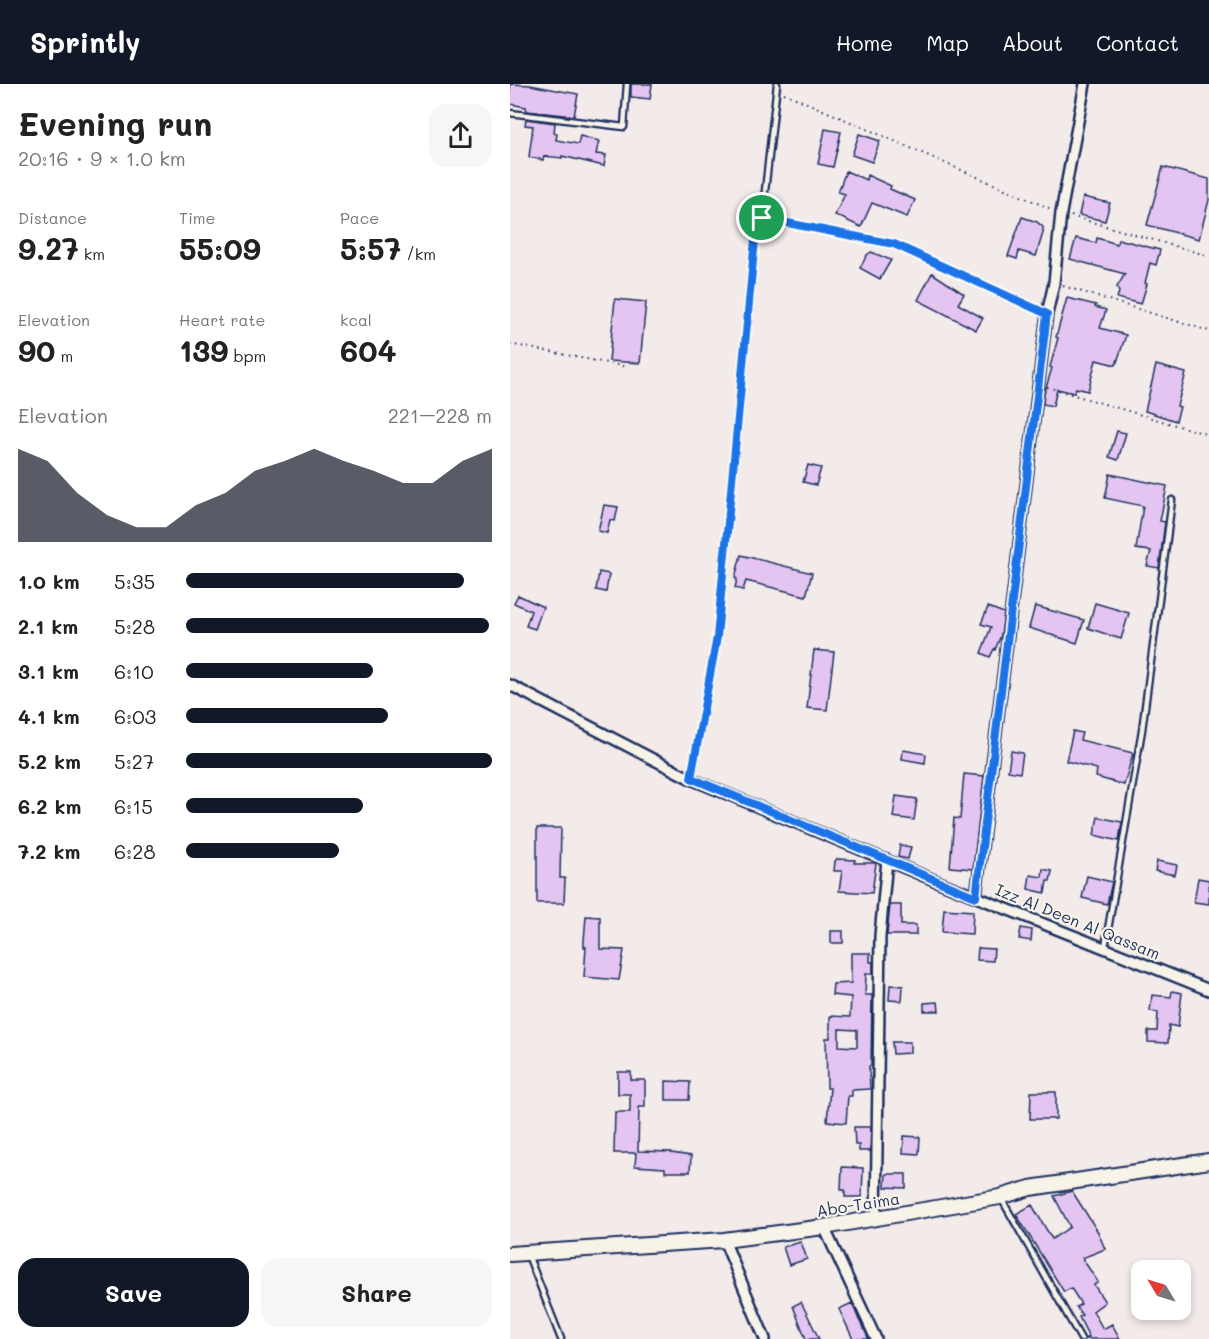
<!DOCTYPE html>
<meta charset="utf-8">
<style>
body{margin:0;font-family:Mali,sans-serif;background:#f6f6f6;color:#222;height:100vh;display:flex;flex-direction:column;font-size:22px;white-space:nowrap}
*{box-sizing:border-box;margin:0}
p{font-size:20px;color:#767676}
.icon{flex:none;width:33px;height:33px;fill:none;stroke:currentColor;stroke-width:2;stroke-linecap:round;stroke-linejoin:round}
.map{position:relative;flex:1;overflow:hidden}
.side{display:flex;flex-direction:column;background:#fff;width:510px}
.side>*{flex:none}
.needle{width:39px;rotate:308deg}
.tools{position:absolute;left:621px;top:1176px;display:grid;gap:12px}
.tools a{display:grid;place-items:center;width:60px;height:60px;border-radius:12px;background:#fff;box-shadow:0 3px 9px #0003;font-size:30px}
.pin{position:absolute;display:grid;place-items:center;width:51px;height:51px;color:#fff;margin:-26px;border:3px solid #fff;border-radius:50%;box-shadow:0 2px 6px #0007}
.round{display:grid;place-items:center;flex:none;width:63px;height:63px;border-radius:18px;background:#f6f6f6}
.headline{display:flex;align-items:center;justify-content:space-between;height:102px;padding:0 18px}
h1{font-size:33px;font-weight:700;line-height:45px}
.metrics{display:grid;grid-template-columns:repeat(3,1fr);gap:9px;height:102px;padding:6px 18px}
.metrics div{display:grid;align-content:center}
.metrics b{font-size:30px;font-weight:700}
.metrics small{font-size:16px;font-weight:400}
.metrics p{font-size:16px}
.chart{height:168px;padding:12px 18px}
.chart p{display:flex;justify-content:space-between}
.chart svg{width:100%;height:108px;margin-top:6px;fill:#111827;opacity:.7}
.cta{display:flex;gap:12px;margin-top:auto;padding:12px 18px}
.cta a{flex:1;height:69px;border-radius:18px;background:#111827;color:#fff;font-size:24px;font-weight:700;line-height:69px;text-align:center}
.cta a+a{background:#f6f6f6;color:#222}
ul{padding:0 18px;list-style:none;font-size:20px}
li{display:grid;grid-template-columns:96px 72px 1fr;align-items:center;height:45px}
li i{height:15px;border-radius:8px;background:#111827}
header{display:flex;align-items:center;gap:36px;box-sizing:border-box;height:84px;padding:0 30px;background:#111827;color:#fff}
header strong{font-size:28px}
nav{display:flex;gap:33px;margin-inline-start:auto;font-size:21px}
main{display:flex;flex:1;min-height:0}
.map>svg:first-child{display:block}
.building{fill:#e4c5f2;stroke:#1b2f5e;stroke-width:1.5;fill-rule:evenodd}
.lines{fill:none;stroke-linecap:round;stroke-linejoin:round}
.lane-casing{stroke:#1b2f5e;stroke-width:9}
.street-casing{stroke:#1b2f5e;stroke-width:14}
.secondary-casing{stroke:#1b2f5e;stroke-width:18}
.path{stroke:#1b2f5e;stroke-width:2;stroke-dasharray:1.5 4.5;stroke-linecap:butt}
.lane{stroke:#f7f3e8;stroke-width:4.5}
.street{stroke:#f7f3e8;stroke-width:9}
.secondary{stroke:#f7f3e8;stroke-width:14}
.route-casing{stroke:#fff;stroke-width:12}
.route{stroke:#1a73e8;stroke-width:8}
.labels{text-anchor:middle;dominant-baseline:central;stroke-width:4.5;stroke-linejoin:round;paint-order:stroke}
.street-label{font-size:16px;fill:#1b2f5e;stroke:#f7f3e8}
</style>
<header>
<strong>Sprintly</strong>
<nav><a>Home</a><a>Map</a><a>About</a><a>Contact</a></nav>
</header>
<main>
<section class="side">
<div class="headline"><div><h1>Evening run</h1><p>20:16 · 9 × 1.0 km</p></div><a class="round"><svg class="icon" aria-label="share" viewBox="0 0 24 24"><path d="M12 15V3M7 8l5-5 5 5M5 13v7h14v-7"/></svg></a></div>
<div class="metrics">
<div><p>Distance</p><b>9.27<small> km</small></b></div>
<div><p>Time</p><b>55:09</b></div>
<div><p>Pace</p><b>5:57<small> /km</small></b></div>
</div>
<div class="metrics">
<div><p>Elevation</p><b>90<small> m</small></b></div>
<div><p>Heart rate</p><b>139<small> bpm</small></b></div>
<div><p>kcal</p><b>604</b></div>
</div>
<div class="chart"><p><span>Elevation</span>221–228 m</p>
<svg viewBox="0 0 160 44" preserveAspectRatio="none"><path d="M0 44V6L10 11L20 24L30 33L40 38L50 38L60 29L70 24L80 15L90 11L100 6L110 11L120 15L130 20L140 20L150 11L160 6V44z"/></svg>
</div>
<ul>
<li><b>1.0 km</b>5:35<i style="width:91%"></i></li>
<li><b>2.1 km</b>5:28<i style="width:99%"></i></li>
<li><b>3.1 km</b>6:10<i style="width:61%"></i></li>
<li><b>4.1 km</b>6:03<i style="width:66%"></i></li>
<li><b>5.2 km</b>5:27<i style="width:100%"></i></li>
<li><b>6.2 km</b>6:15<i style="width:58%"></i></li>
<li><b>7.2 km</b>6:28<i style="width:50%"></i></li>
</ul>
<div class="cta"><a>Save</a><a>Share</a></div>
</section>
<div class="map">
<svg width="699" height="1255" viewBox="0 0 699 1255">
<rect width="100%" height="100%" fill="#f3eaea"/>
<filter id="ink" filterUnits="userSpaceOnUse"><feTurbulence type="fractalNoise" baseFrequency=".0167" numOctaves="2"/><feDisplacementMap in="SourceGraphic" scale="12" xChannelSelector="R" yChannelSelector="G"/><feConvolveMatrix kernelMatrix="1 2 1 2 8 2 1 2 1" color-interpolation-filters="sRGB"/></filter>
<g filter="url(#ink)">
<path class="building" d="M0,0l20,1 48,9 -4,22 -47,-5 -1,-4 -16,-3z
M121,0h21l-2,15 -19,-2z
M16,35l29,4 -1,10 3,1 -1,6 22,4 2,-8 19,5 -3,13 10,1 -2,11 -42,-10v2l-18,-2 -1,4 -14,-3 4,-31 -8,-1z
M315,45l16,3 -8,35 -15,-3z
M349,50l21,7 -8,21 -20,-7z
M653,83l46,12v21l-10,39 -52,-14z
M336,87l20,9 1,-5 24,11 -1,3 25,11 -8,17 -35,-14 -11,24 -26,-12 10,-21 -7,-2z
M573,113l27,6 -5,18 -26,-6z
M512,133l15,5 6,5v6l-7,23 -17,-5 -2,8 -9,-3z
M566,154l20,5 1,-5 20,6 1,-5 42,11 -4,15 -6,-2 -5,20 2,1 -6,20 -24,-6 2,-6 -2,-5 8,-13 -55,-15z
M361,168l20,8 -11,19 -20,-11 7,-13z
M422,189l32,21 -6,10 25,14 -7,12 -58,-30z
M557,214l29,7 -1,2 11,3 -6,18 26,7 -10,30 -20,-5 -8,31 -12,-3 -2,5 -17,-4 -4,17 -10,-2 1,-10 8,-26 -2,-1 8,-29 -2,-1z
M105,215l31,3 -6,61 -31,-2z
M646,281l30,8 -9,33 3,1 -4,14 -31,-10z
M607,347l9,2 -8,27 -9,-3z
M298,381l13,3 -5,17 -13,-3z
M600,390l57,12 -7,35 5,1 -6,46 -12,-2 4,-15 -15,-2 7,-43 -38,-8z
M94,421l14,2 -3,14 -5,-1 -3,13 -9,-2z
M231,471l71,18 -6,23 -60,-15 -3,9 -8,-2 2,-9 -2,-1z
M89,488l10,2 -3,18 -10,-2z
M8,511l25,12 -8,22 -9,-3 5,-15 -17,-8z
M585,519l34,10 -8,26 -33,-11z
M525,522l49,14 -7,23 -48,-15z
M478,523l16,6 -3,22 -6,15 -1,-1 -4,8 -9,-4 10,-26 -10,-3z
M304,566l20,2 -7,58 -20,-2z
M563,647l9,2 -2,7 53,13 -9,32 -28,-8 1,-8 -31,-8z
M393,666l23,4 -1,9 -23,-4z
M501,667l12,2 -3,20 -12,-2z
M454,690l20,2 -11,93 -23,-2 4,-49 6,1z
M386,712l21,3 -3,21 -21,-3z
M588,733l24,5 -3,19 -25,-6z
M27,744h24l-1,50h5l-1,25h-27z
M390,761l11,2 -3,12 -10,-2z
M327,775l18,1 -1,3h22l-4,30 -33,-2 3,-20h-8l1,-10z
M647,777l20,4 -2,10 -20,-4z
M533,785l9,2 -2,10h-3l-2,12 -17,-4 2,-14 12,2z
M577,792l25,6 -5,22 -25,-6z
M688,794l11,2v24l-15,-2z
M380,821h11v20h15v10h-29z
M434,825l29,2 -1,23 -30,-2z
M76,832l14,1v32l24,1 -5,30 -35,-3 2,-30h-2v-6z
M511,844l11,2 -1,11 -12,-2z
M321,847h12v12h-12z
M468,864l16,1 -1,12 -16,-1z
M341,869h19v9h3v12h-7l-1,21h7l-1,71h-2l1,23 -18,1v6h-4l-2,27 -19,-2 3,-33h-3l-1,-50h4v-22l20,1 1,-20 -19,-2 1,-11 18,-1zM329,945l18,1v17l-18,-1z
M380,901l13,1 -1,15 -13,-1z
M662,907l10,2 -4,34 -9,-2 -1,18 -20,-1v-11h9l1,-19 -8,-1 2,-16 19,2z
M428,918l1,9h-15v-8z
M382,958h18v11l-17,1z
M108,988h13v8h14v27h-6l-1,44 33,1v1l20,3 -1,16h-25v-4l-30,-2 1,-13h-22l1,-41h15v-18h-12z
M156,997l24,1 -1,18h-23z
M521,1008h25v27h-26z
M344,1043h17l-1,24h-11v-6h-4z
M394,1052l16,1 -1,17 -16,-1z
M332,1083l21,1 -1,29h-17v-7h-4z
M376,1090h20v14l-21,-1z
M562,1107l26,41 7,17 -23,9 16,24 -4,3 11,17 -12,9 10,18 9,-5 8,15h-35l4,-2 -10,-20 3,-2 -6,-8 5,-3 -10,-16 -7,4 -48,-78 16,-9 20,34 18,-12 -16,-31z
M291,1158l6,17 -18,6 -6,-18z
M291,1218l7,14 11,23h-13l-13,-33z
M342,1219l7,17 10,19h-16l-14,-30z"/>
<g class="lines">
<defs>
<path id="lane" d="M0,29l114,14 3,-43
M181,695l26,-142 39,-408 6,-11 15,-134
M595,863l37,-217 30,-230
M491,1114l80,141
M18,1171l33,84"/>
<path id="street" d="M0,601l181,94 243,101 275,110
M466,813l71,-583 7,-31 7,-70 24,-129
M366,1135l4,-283 7,-76
M314,1143l52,112
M214,1156l41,99"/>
<path id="secondary" d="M0,1170l214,-14 100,-13 176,-30 30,-9 179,-27"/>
</defs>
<use href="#lane" class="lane-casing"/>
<use href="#street" class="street-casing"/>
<use href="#secondary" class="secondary-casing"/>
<path class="path" d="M274,9l267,116
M561,132l138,40
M261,136l123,24 145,66
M553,202l146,45
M0,260l117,23
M537,303l162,48"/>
<use href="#lane" class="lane"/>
<use href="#street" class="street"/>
<use href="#secondary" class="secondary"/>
</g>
</g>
<g class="lines" filter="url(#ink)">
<defs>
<path id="route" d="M252,134l132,26 153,70 -71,583 -285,-119 26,-141 39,-408z"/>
</defs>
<use href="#route" class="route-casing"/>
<use href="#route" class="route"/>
</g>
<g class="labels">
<g class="street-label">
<text transform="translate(568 837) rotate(22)">Izz Al Deen Al Qassam</text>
<text transform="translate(348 1120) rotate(-9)">Abo-Taima</text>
</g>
</g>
</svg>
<div class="tools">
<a><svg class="needle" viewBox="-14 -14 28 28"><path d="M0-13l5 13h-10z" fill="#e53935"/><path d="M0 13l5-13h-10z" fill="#767676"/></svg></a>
</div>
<div class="pin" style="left:252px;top:134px;background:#1e9e55"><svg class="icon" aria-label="arrive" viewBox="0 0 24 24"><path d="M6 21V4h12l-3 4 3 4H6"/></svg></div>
</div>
</main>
